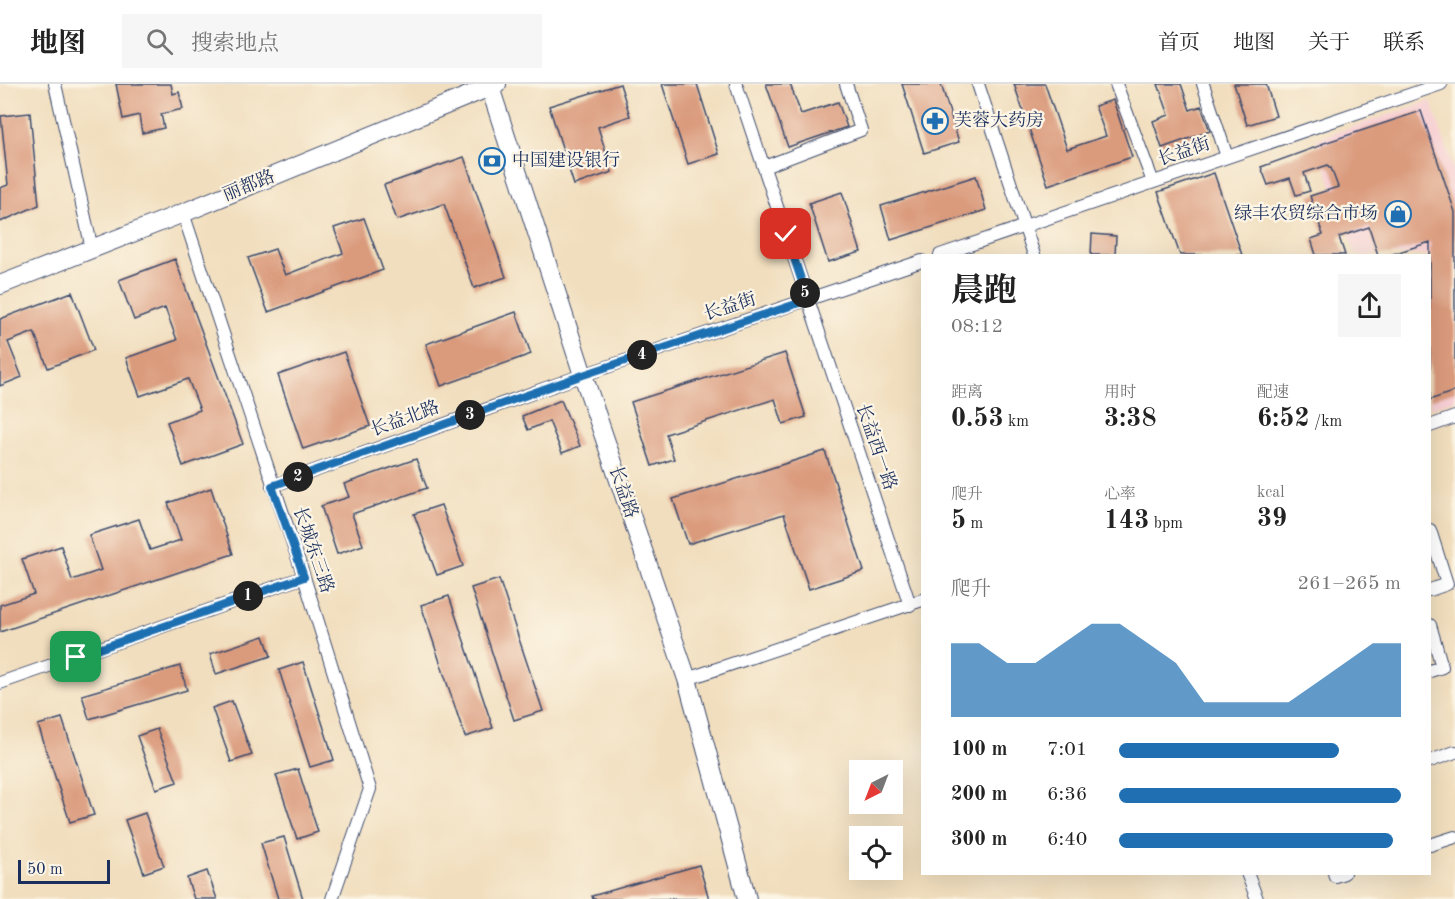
<!DOCTYPE html>
<html lang="zh">
<meta charset="utf-8">
<style>
body{margin:0;font-family:"Old Standard TT","Noto Serif SC",serif;background:#f6f6f6;color:#222;height:100vh;display:flex;flex-direction:column;font-size:22px;white-space:nowrap}
*{box-sizing:border-box;margin:0}
p{font-size:20px;color:#767676}
.icon{flex:none;width:33px;height:33px;fill:none;stroke:currentColor;stroke-width:2;stroke-linecap:round;stroke-linejoin:round}
.map{position:relative;flex:1;overflow:hidden}
.drawer{position:absolute;left:921px;top:170px;width:510px;height:621px;display:flex;flex-direction:column;background:#fff;border-radius:0px;box-shadow:0 6px 24px #0002}
.drawer>*{flex:none}
.needle{width:39px;rotate:222deg}
.controls{position:absolute;left:849px;top:676px;display:grid;gap:12px}
.controls a{display:grid;place-items:center;width:54px;height:54px;border-radius:0px;background:#fff;box-shadow:0 6px 24px #0002;font-size:30px}
.scale{position:absolute;left:18px;bottom:15px;width:92px;box-sizing:border-box;padding-left:6px;border:3px solid #1b2f5e;border-top:0;font-size:16px;line-height:21px;white-space:nowrap;color:#1b2f5e;-webkit-text-stroke:4px #fcf5e5;paint-order:stroke}
.pin{position:absolute;display:grid;place-items:center;width:51px;height:51px;color:#fff;margin:-26px;border-radius:12px;box-shadow:0 3px 9px #0006}
.km{position:absolute;width:30px;height:30px;margin:-15px;border-radius:50%;background:#222;color:#fff;font-size:16px;line-height:30px;text-align:center}
.round{display:grid;place-items:center;flex:none;width:63px;height:63px;border-radius:0px;background:#f6f6f6}
.headline{display:flex;align-items:center;justify-content:space-between;height:102px;padding:0 30px}
h1{font-size:33px;font-weight:700;line-height:45px}
.metrics{display:grid;grid-template-columns:repeat(3,1fr);gap:9px;height:102px;padding:6px 30px}
.metrics div{display:grid;align-content:center}
.metrics b{font-size:26px;font-weight:700}
.metrics small{font-size:16px;font-weight:400}
.metrics p{font-size:16px}
.chart{height:168px;padding:12px 30px}
.chart p{display:flex;justify-content:space-between}
.chart svg{width:100%;height:108px;margin-top:6px;fill:#1f6fb2;opacity:.7}
ul{padding:0 30px;list-style:none;font-size:20px}
li{display:grid;grid-template-columns:96px 72px 1fr;align-items:center;height:45px}
li i{height:15px;border-radius:8px;background:#1f6fb2}
header{display:flex;align-items:center;gap:36px;box-sizing:border-box;height:84px;padding:0 30px;background:#fff;border-bottom:2px solid #e0e0e0}
header strong{font-size:28px}
nav{display:flex;gap:33px;margin-inline-start:auto;font-size:21px}
.search{width:420px;height:54px;background:#f6f6f6;display:flex;align-items:center;gap:15px;box-sizing:border-box;padding:0 21px;border-radius:0px;color:#767676;font-size:22px}
.map>svg:first-child{display:block}
.built{fill:#f7cfd4}
.building{fill:#da9a7c}
.lines{fill:none;stroke-linecap:round;stroke-linejoin:round}
.street-casing{stroke:#3b496c;stroke-width:14}
.secondary-casing{stroke:#3b496c;stroke-width:20}
.street{stroke:#fff;stroke-width:12}
.secondary{stroke:#fff;stroke-width:18}
.route-casing{stroke:#fff;stroke-width:12}
.route{stroke:#1f6fb2;stroke-width:8}
.labels{text-anchor:middle;dominant-baseline:central;stroke-width:4.5;stroke-linejoin:round;paint-order:stroke}
.poi-label{font-size:18px;fill:#1b2f5e;stroke:#fcf5e5;text-anchor:start}
.street-label{font-size:18px;fill:#1b2f5e;stroke:#fcf5e5}
</style>
<header>
<strong>地图</strong>
<div class="search"><svg class="icon" aria-label="search" viewBox="0 0 24 24"><circle cx="10" cy="10" r="6"/><path d="M15 15l6 6"/></svg>搜索地点</div>
<nav><a>首页</a><a>地图</a><a>关于</a><a>联系</a></nav>
</header>
<div class="map">
<svg width="1455" height="815" viewBox="0 0 1455 815">
<rect width="100%" height="100%" fill="#fcf5e5"/>
<filter id="ink" filterUnits="userSpaceOnUse"><feTurbulence type="fractalNoise" baseFrequency=".0167" numOctaves="2"/><feDisplacementMap in="SourceGraphic" scale="12" xChannelSelector="R" yChannelSelector="G"/><feConvolveMatrix kernelMatrix="1 2 1 2 8 2 1 2 1" color-interpolation-filters="sRGB"/></filter>
<filter id="wash" filterUnits="userSpaceOnUse"><feTurbulence type="fractalNoise" baseFrequency=".008" numOctaves="4" result="noise"/><feDisplacementMap in="SourceGraphic" scale="24" xChannelSelector="R" yChannelSelector="G"/><feGaussianBlur stdDeviation="1.35" result="paint"/><feColorMatrix in="noise" values="0 0 0 0 0 0 0 0 0 0 0 0 0 0 0 0 0 1.4 0 .05"/><feComposite in="paint" operator="in"/></filter>
<g filter="url(#wash)">
<rect width="100%" height="100%" fill="#f1debe"/>
<path class="built" d="M1431,17l24,72v227l-25,8v-153h-74l-40,-116z"/>
<g id="blocks">
<path class="building" d="M116,0h55l2,10 6,-2 4,17 -22,5 3,14 -22,5 -3,-18 -16,4z
M620,0l10,32 -32,11 14,45 -38,13 -25,-79z
M662,0h35l22,70 -31,10z
M766,0h24l11,30 37,-12 9,25 -59,20z
M902,0h39l18,58 -35,11z
M1014,0h31l22,65 39,-13 -11,-30 18,-6 19,57 -84,28z
M1158,0h23l9,26 11,-4 9,25 -48,17 -9,-27 16,-6z
M1234,0h32l10,32 -29,9z
M1421,27l34,101v179l-25,9v-158l-40,13h-12l-9,-28 -30,10 6,18h-29l-5,-16 12,-4 -13,-39 28,-9 -7,-19h-2l-1,-3 -24,8 6,18 -14,4 -6,-17 -22,7 -7,-18 61,-22 -1,-1z
M30,29l9,92 -39,17v-34l8,-3 -7,-69z
M464,73l42,120 -32,11 -30,-84 -47,16 -13,-35z
M1214,89l28,82h-62l-22,-63z
M976,92l10,34 -95,30 -10,-34z
M842,108l19,60 -33,10 -19,-59z
M364,134l19,52 -115,42 -20,-54 27,-9 10,26 58,-22 -9,-25z
M1092,150l24,2 -1,19h-24z
M175,175l68,185 -60,22 -16,-44 33,-12 -12,-31 -48,17 -14,-38 51,-18 -12,-32 -31,12 -15,-40z
M72,208l22,58 -46,18 -14,-36 -26,10 14,35 -22,9v-67z
M516,228l15,42 -90,32 -15,-42z
M344,268l26,74 -67,23 -25,-74z
M785,269l21,64 -23,7 -8,-25 -109,35 8,25 -22,7 -21,-64z
M561,316l19,46 -18,7 -13,-32 -21,9 -6,-14z
M825,367l39,120 -55,18 -25,-75 -96,30 -15,-45z
M416,375l11,29 -75,26 11,31 -26,9 -16,-48 28,-9 -5,-13z
M211,404l22,66 -233,78v-27l34,-11 -12,-35 39,-13 11,34 29,-10 -12,-35 50,-16 11,31 31,-10 -13,-37z
M441,421l22,61 -26,9 -23,-61z
M499,495l44,132 -29,9 -43,-132z
M449,512l44,132 -28,9 -44,-132z
M264,552l7,20 -55,18 -6,-20z
M303,578l31,98 -24,7 -31,-97z
M180,582l7,24 -98,29 -7,-24z
M232,617l20,54 -21,7 -19,-54z
M62,634l32,97 -24,7 -32,-97z
M157,645l20,53 -21,7 -19,-53z
M298,685l20,63 -21,7 -21,-64z
M145,729l19,53 -20,7 -19,-53z
M284,753l19,62h-25l-17,-56z
M699,781l10,34h-116l-1,-3z
M207,787l10,28h-23l-7,-21z"/>
</g>
</g>
<g filter="url(#ink)">
<use href="#blocks" fill-opacity="0" stroke="#3b496c" stroke-width="1.5"/>
<g class="lines">
<defs>
<path id="street" d="M55,0l37,165
M736,0l174,521
M978,0l56,171
M1116,0l37,98
M1203,0l24,73
M764,83l97,-37 -15,-46
M183,129l121,364 66,212 -38,110
M940,171l501,-171
M1430,342l25,-9
M272,402l311,-111 339,-114
M1430,446l17,54 -17,6
M1430,541l12,42 -12,4
M687,595l235,-79
M0,599l304,-106
M1430,677l25,-9
M1430,761l25,-8
M1247,789l10,26
M1334,789l1,3 9,-3"/>
<path id="secondary" d="M489,0l94,291 104,304 60,220
M0,201l183,-72 314,-129"/>
</defs>
<use href="#street" class="street-casing"/>
<use href="#secondary" class="secondary-casing"/>
<use href="#street" class="street"/>
<use href="#secondary" class="secondary"/>
</g>
</g>
<g class="lines" filter="url(#ink)">
<defs>
<path id="route" d="M76,573l228,-80 -32,-91 311,-111 225,-75 -22,-66"/>
</defs>
<use href="#route" class="route-casing"/>
<use href="#route" class="route"/>
</g>
<defs>
<symbol id="pharmacy-ring" viewBox="-11 -11 22 22"><circle r="9.5" fill="#fcf5e5" stroke="#1f6fb2" stroke-width="1.5"/><path d="M-2-6h4v4h4v4h-4v4h-4v-4h-4v-4h4Z" fill="#1f6fb2"/></symbol>
<symbol id="bank-ring" viewBox="-11 -11 22 22"><circle r="9.5" fill="#fcf5e5" stroke="#1f6fb2" stroke-width="1.5"/><path d="M-6-4H6V4H-6ZM0-2.3a2.3 2.3 0 1 0 0 4.6a2.3 2.3 0 1 0 0-4.6Z" fill="#1f6fb2"/></symbol>
<symbol id="shop-ring" viewBox="-11 -11 22 22"><circle r="9.5" fill="#fcf5e5" stroke="#1f6fb2" stroke-width="1.5"/><path d="M-5-2.5h2.3a2.7 3.5 0 0 1 5.4 0H5L5.5 6h-11ZM-1.5-2.5h3a1.5 2.3 0 0 0-3 0Z" fill="#1f6fb2"/></symbol>
</defs>
<g fill-rule="evenodd">
<use href="#pharmacy-ring" x="920" y="22" width="30" height="30"/>
<use href="#bank-ring" x="477" y="62" width="30" height="30"/>
<use href="#shop-ring" x="1383" y="115" width="30" height="30"/>
</g>
<g class="labels">
<g class="poi-label">
<text x="954" y="37">芙蓉大药房</text>
<text x="512" y="77">中国建设银行</text>
<text x="1378" y="130" text-anchor="end">绿丰农贸综合市场</text>
</g>
<g class="street-label">
<text transform="translate(1184 68) rotate(-19)">长益街</text>
<text transform="translate(249 102) rotate(-22)">丽都路</text>
<text transform="translate(730 223) rotate(-18)">长益街</text>
<text transform="translate(405 335) rotate(-20)">长益北路</text>
<text transform="translate(876 363) rotate(71)">长益西一路</text>
<text transform="translate(623 408) rotate(71)">长益路</text>
<text transform="translate(313 466) rotate(71)">长城东三路</text>
</g>
</g>
</svg>
<div class="controls">
<a><svg class="needle" viewBox="-14 -14 28 28"><path d="M0-13l5 13h-10z" fill="#e53935"/><path d="M0 13l5-13h-10z" fill="#767676"/></svg></a>
<a><svg class="icon" aria-label="locate" viewBox="0 0 24 24"><circle cx="12" cy="12" r="6"/><path d="M12 2v4M12 18v4M2 12h4M18 12h4"/></svg></a>
</div>
<div class="scale">50 m</div>
<div class="pin" style="left:76px;top:573px;background:#1e9e55"><svg class="icon" aria-label="arrive" viewBox="0 0 24 24"><path d="M6 21V4h12l-3 4 3 4H6"/></svg></div>
<div class="pin" style="left:786px;top:150px;background:#d93025"><svg class="icon" aria-label="check" viewBox="0 0 24 24"><path d="M5 12l5 5 9-10"/></svg></div>
<b class="km" style="left:248px;top:512px">1</b>
<b class="km" style="left:298px;top:393px">2</b>
<b class="km" style="left:470px;top:331px">3</b>
<b class="km" style="left:642px;top:271px">4</b>
<b class="km" style="left:805px;top:209px">5</b>
<section class="drawer">
<div class="headline"><div><h1>晨跑</h1><p>08:12</p></div><a class="round"><svg class="icon" aria-label="share" viewBox="0 0 24 24"><path d="M12 15V3M7 8l5-5 5 5M5 13v7h14v-7"/></svg></a></div>
<div class="metrics">
<div><p>距离</p><b>0.53<small> km</small></b></div>
<div><p>用时</p><b>3:38</b></div>
<div><p>配速</p><b>6:52<small> /km</small></b></div>
</div>
<div class="metrics">
<div><p>爬升</p><b>5<small> m</small></b></div>
<div><p>心率</p><b>143<small> bpm</small></b></div>
<div><p>kcal</p><b>39</b></div>
</div>
<div class="chart"><p><span>爬升</span>261–265 m</p>
<svg viewBox="0 0 160 44" preserveAspectRatio="none"><path d="M0 44V14L10 14L20 22L30 22L40 14L50 6L60 6L70 14L80 22L90 38L100 38L110 38L120 38L130 30L140 22L150 14L160 14V44z"/></svg>
</div>
<ul>
<li><b>100 m</b>7:01<i style="width:78%"></i></li>
<li><b>200 m</b>6:36<i style="width:100%"></i></li>
<li><b>300 m</b>6:40<i style="width:97%"></i></li>
</ul>
</section>
</div>
